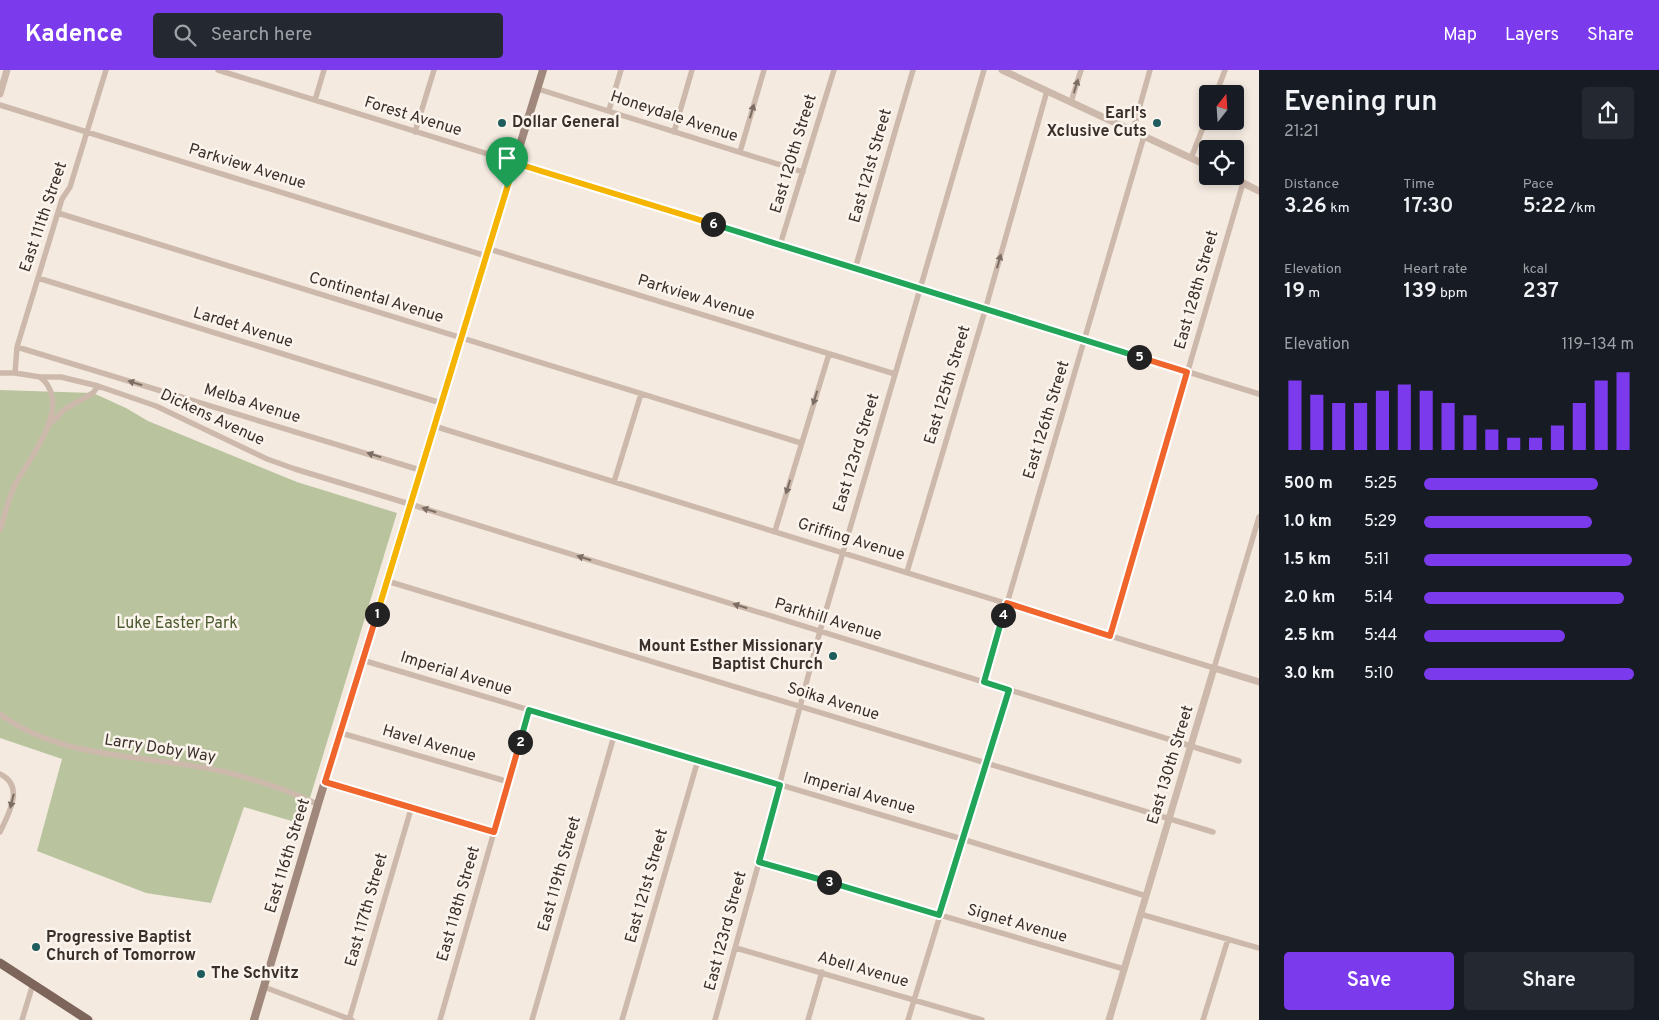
<!DOCTYPE html>
<meta charset="utf-8">
<style>
body{margin:0;font-family:Overpass,sans-serif;background:#242831;color:#f1f3f6;height:100vh;display:flex;flex-direction:column;font-size:19px;white-space:nowrap}
*{box-sizing:border-box;margin:0}
p{font-size:16px;color:#9ea1a6}
.icon{flex:none;width:28px;height:28px;fill:none;stroke:currentColor;stroke-width:2;stroke-linecap:round;stroke-linejoin:round}
.map{position:relative;flex:1;overflow:hidden}
.panel{display:flex;flex-direction:column;background:#171b24;width:400px}
.panel>*{flex:none}
.needle{width:32px;rotate:17deg}
.fabs{position:absolute;left:1199px;top:15px;display:grid;gap:10px}
.fabs a{display:grid;place-items:center;width:45px;height:45px;border-radius:5px;background:#171b24;box-shadow:0 2px 8px #0003;font-size:25px}
.pin{position:absolute;display:grid;place-items:center;width:42px;height:42px;color:#fff;margin:-51px -21px;border-radius:50% 50% 50% 0;rotate:-45deg;box-shadow:0 0 5px #0007}
.pin .icon{rotate:45deg}
.km{position:absolute;width:25px;height:25px;margin:-12px;border-radius:50%;background:#222;color:#fff;font-size:14px;line-height:25px;text-align:center}
.round{display:grid;place-items:center;flex:none;width:52px;height:52px;border-radius:5px;background:#242831}
.head{display:flex;align-items:center;justify-content:space-between;height:85px;padding:0 25px}
h1{font-size:28px;font-weight:600;line-height:38px}
.figures{display:grid;grid-template-columns:repeat(3,1fr);gap:8px;height:85px;padding:5px 25px}
.figures div{display:grid;align-content:center}
.figures b{font-size:21px;font-weight:600}
.figures small{font-size:14px;font-weight:400}
.figures p{font-size:14px}
.chart{height:140px;padding:10px 25px}
.chart p{display:flex;justify-content:space-between}
.chart svg{width:100%;height:90px;margin-top:5px;stroke:#7c3aed;stroke-width:6}
.action{display:flex;gap:10px;margin-top:auto;padding:10px 25px}
.action a{flex:1;height:58px;border-radius:5px;background:#7c3aed;color:#fff;font-size:20px;font-weight:600;line-height:58px;text-align:center}
.action a+a{background:#242831;color:#f1f3f6}
ul{padding:0 25px;list-style:none;font-size:16px}
li{display:grid;grid-template-columns:80px 60px 1fr;align-items:center;height:38px}
li i{height:12px;border-radius:6px;background:#7c3aed}
header{display:flex;align-items:center;gap:30px;box-sizing:border-box;height:70px;padding:0 25px;background:#7c3aed;color:#fff}
header strong{font-size:24px}
nav{display:flex;gap:28px;margin-inline-start:auto;font-size:18px}
.search{width:350px;height:45px;background:#242831;display:flex;align-items:center;gap:12px;box-sizing:border-box;padding:0 18px;border-radius:5px;color:#9ea1a6;font-size:19px}
main{display:flex;flex:1;min-height:0}
.map>svg:first-child{display:block}
.green{fill:#b9c49f}
.lines{fill:none;stroke-linecap:round;stroke-linejoin:round}
.minor{stroke:#cdb9ab;stroke-width:5.5}
.tertiary{stroke:#cdb9ab;stroke-width:7}
.secondary{stroke:#a1887c;stroke-width:8}
.primary{stroke:#7d655b;stroke-width:9}
.oneway{fill:#7c6d64}
.split-1-casing{stroke:#fff;stroke-width:10}
.split-2-casing{stroke:#fff;stroke-width:10}
.split-3-casing{stroke:#fff;stroke-width:10}
.split-4-casing{stroke:#fff;stroke-width:10}
.split-5-casing{stroke:#fff;stroke-width:10}
.split-6-casing{stroke:#fff;stroke-width:10}
.split-7-casing{stroke:#fff;stroke-width:10}
.split-1{stroke:#f5b400;stroke-width:6}
.split-2{stroke:#f0652b;stroke-width:6}
.split-3{stroke:#22a559;stroke-width:6}
.split-4{stroke:#22a559;stroke-width:6}
.split-5{stroke:#f0652b;stroke-width:6}
.split-6{stroke:#22a559;stroke-width:6}
.split-7{stroke:#f5b400;stroke-width:6}
.poi-dot{fill:#1e5c5e;stroke:#fbf4ed;stroke-width:2}
.labels{text-anchor:middle;dominant-baseline:central;stroke-width:5;stroke-linejoin:round;paint-order:stroke}
.poi-label{font-size:16px;font-weight:bold;fill:#3a2f2a;stroke:#fbf4ed;text-anchor:start}
.street-label{font-size:16px;fill:#3a2f2a;stroke:#fbf4ed}
.park-label{font-size:16px;fill:#4b5a2d;stroke:#fbf4ed}
</style>
<header>
<strong>Kadence</strong>
<div class="search"><svg class="icon" aria-label="search" viewBox="0 0 24 24"><circle cx="10" cy="10" r="6"/><path d="M15 15l6 6"/></svg>Search here</div>
<nav><a>Map</a><a>Layers</a><a>Share</a></nav>
</header>
<main>
<div class="map">
<svg width="1259" height="950" viewBox="0 0 1259 950">
<rect width="100%" height="100%" fill="#f4eae0"/>
<path class="green" d="M0,320l93,3 33,15 22,13 149,61 100,31 -95,311 -58,-17 -33,96 -65,-10 -109,-42 25,-92 -62,-21z"/>
<g class="lines">
<path class="minor" d="M218,0l1041,324
M538,19l265,83
M1216,24l9,-24
M315,30l9,-30
M1071,32l10,-32
M0,35l486,151
M609,40l12,-40
M1133,60l17,-60
M415,62l19,-62
M674,62l18,-62
M740,82l24,-82
M1191,88l17,-43
M58,143l743,230
M780,175l54,-175
M489,179l406,125
M855,199l58,-199
M38,208l403,125
M17,277l403,123
M0,303h15l25,4h21l37,9 58,20 111,53 28,10 121,37 823,255
M15,303l2,-26 45,-148 8,-12 36,-117
M51,353l14,-14 28,-16 5,-7
M434,356l780,242 45,-151
M614,412l27,-88
M0,460c5,-15 8,-31 15,-45 13,-25 51,-70 33,-99 -1,-3 -5,-6 -8,-9
M775,461l54,-177
M907,502l77,-258 63,-223
M387,511l826,251
M1110,566l133,-453
M362,590l600,179 184,57
M984,612l160,-546
M0,644c58,43 133,41 201,53 30,5 69,17 96,28 7,3 14,7 21,9
M341,663l168,49
M0,704c25,12 9,39 0,58
M325,712l169,50
M759,792l365,107
M1140,844l119,34
M736,878l246,72
M264,917l88,33
M22,950l11,-36
M349,950l62,-211
M440,950l89,-310
M532,950l82,-284
M622,950l76,-260
M715,950l44,-158 61,-231 164,-561
M808,950l14,-48
M908,950l101,-330
M1203,950l25,-81"/>
<path class="tertiary" d="M1002,0l206,96
M0,24l7,-24
M1229,106l30,15
M1109,950l105,-352 45,14"/>
<path class="secondary" d="M254,950l64,-216 225,-734"/>
<path class="primary" d="M0,893l88,57"/>
</g>
<defs><path id="oneway-solid" d="M-6-.8H1V-3.2L6.5 0L1 3.2V.8H-6Z" transform="scale(1.25)"/></defs>
<g class="oneway">
<use href="#oneway-solid" transform="translate(1076 16) rotate(-73)"/>
<use href="#oneway-solid" transform="translate(752 41) rotate(-74)"/>
<use href="#oneway-solid" transform="translate(999 191) rotate(-74)"/>
<use href="#oneway-solid" transform="translate(135 313) rotate(-163)"/>
<use href="#oneway-solid" transform="translate(815 328) rotate(107)"/>
<use href="#oneway-solid" transform="translate(374 385) rotate(-163)"/>
<use href="#oneway-solid" transform="translate(788 417) rotate(107)"/>
<use href="#oneway-solid" transform="translate(429 440) rotate(-163)"/>
<use href="#oneway-solid" transform="translate(584 488) rotate(-163)"/>
<use href="#oneway-solid" transform="translate(740 536) rotate(-163)"/>
<use href="#oneway-solid" transform="translate(12 731) rotate(104)"/>
</g>
<g class="lines">
<defs>
<path id="split-1" d="M377,544l130,-426"/>
<path id="split-2" d="M377,544l-52,168 169,50 26,-90"/>
<path id="split-3" d="M520,672l9,-32 251,75 -21,77 70,20"/>
<path id="split-4" d="M829,812l110,33 70,-225 -25,-8 19,-67"/>
<path id="split-5" d="M1003,545l4,-12 103,33 77,-264 -48,-15"/>
<path id="split-6" d="M713,154l426,133"/>
<path id="split-7" d="M507,118l8,-25 198,61"/>
</defs>
<use href="#split-1" class="split-1-casing"/>
<use href="#split-2" class="split-2-casing"/>
<use href="#split-3" class="split-3-casing"/>
<use href="#split-4" class="split-4-casing"/>
<use href="#split-5" class="split-5-casing"/>
<use href="#split-6" class="split-6-casing"/>
<use href="#split-7" class="split-7-casing"/>
<use href="#split-1" class="split-1"/>
<use href="#split-2" class="split-2"/>
<use href="#split-3" class="split-3"/>
<use href="#split-4" class="split-4"/>
<use href="#split-5" class="split-5"/>
<use href="#split-6" class="split-6"/>
<use href="#split-7" class="split-7"/>
</g>
<g class="poi-dot">
<circle cx="502" cy="53" r="5"/>
<circle cx="1157" cy="53" r="5"/>
<circle cx="833" cy="586" r="5"/>
<circle cx="36" cy="877" r="5"/>
<circle cx="201" cy="904" r="5"/>
</g>
<g class="labels">
<g class="poi-label">
<text x="1147" y="44" text-anchor="end">Earl's<tspan x="1147" dy="18">Xclusive Cuts</tspan></text>
<text x="512" y="53">Dollar General</text>
<text x="823" y="577" text-anchor="end">Mount Esther Missionary<tspan x="823" dy="18">Baptist Church</tspan></text>
<text x="46" y="868">Progressive Baptist<tspan x="46" dy="18">Church of Tomorrow</tspan></text>
<text x="211" y="904">The Schvitz</text>
</g>
<g class="street-label">
<text transform="translate(413 47) rotate(17)">Forest Avenue</text>
<text transform="translate(674 47) rotate(18)">Honeydale Avenue</text>
<text transform="translate(794 84) rotate(-73)">East 120th Street</text>
<text transform="translate(871 96) rotate(-74)">East 121st Street</text>
<text transform="translate(247 97) rotate(17)">Parkview Avenue</text>
<text transform="translate(44 147) rotate(-71)">East 111th Street</text>
<text transform="translate(1197 220) rotate(-74)">East 128th Street</text>
<text transform="translate(376 228) rotate(17)">Continental Avenue</text>
<text transform="translate(696 228) rotate(17)">Parkview Avenue</text>
<text transform="translate(243 258) rotate(17)">Lardet Avenue</text>
<text transform="translate(948 315) rotate(-73)">East 125th Street</text>
<text transform="translate(252 334) rotate(17)">Melba Avenue</text>
<text transform="translate(212 348) rotate(25)">Dickens Avenue</text>
<text transform="translate(1047 350) rotate(-73)">East 126th Street</text>
<text transform="translate(857 383) rotate(-73)">East 123rd Street</text>
<text transform="translate(851 470) rotate(17)">Griffing Avenue</text>
<text transform="translate(828 550) rotate(17)">Parkhill Avenue</text>
<text transform="translate(456 604) rotate(17)">Imperial Avenue</text>
<text transform="translate(833 632) rotate(17)">Soika Avenue</text>
<text transform="translate(429 674) rotate(16)">Havel Avenue</text>
<text transform="translate(160 679) rotate(9)">Larry Doby Way</text>
<text transform="translate(1171 695) rotate(-73)">East 130th Street</text>
<text transform="translate(859 724) rotate(16)">Imperial Avenue</text>
<text transform="translate(288 786) rotate(-73)">East 116th Street</text>
<text transform="translate(560 804) rotate(-74)">East 119th Street</text>
<text transform="translate(647 816) rotate(-74)">East 121st Street</text>
<text transform="translate(459 834) rotate(-74)">East 118th Street</text>
<text transform="translate(367 840) rotate(-74)">East 117th Street</text>
<text transform="translate(1017 854) rotate(16)">Signet Avenue</text>
<text transform="translate(726 861) rotate(-75)">East 123rd Street</text>
<text transform="translate(863 900) rotate(16)">Abell Avenue</text>
</g>
<g class="park-label">
<text x="177" y="554">Luke Easter Park</text>
</g>
</g>
</svg>
<div class="fabs">
<a><svg class="needle" viewBox="-14 -14 28 28"><path d="M0-13l5 13h-10z" fill="#e53935"/><path d="M0 13l5-13h-10z" fill="#9ea1a6"/></svg></a>
<a><svg class="icon" aria-label="locate" viewBox="0 0 24 24"><circle cx="12" cy="12" r="6"/><path d="M12 2v4M12 18v4M2 12h4M18 12h4"/></svg></a>
</div>
<div class="pin" style="left:507px;top:118px;background:#1e9e55"><svg class="icon" aria-label="arrive" viewBox="0 0 24 24"><path d="M6 21V4h12l-3 4 3 4H6"/></svg></div>
<b class="km" style="left:377px;top:544px">1</b>
<b class="km" style="left:520px;top:672px">2</b>
<b class="km" style="left:829px;top:812px">3</b>
<b class="km" style="left:1003px;top:545px">4</b>
<b class="km" style="left:1139px;top:287px">5</b>
<b class="km" style="left:713px;top:154px">6</b>
</div>
<section class="panel">
<div class="head"><div><h1>Evening run</h1><p>21:21</p></div><a class="round"><svg class="icon" aria-label="share" viewBox="0 0 24 24"><path d="M12 15V3M7 8l5-5 5 5M5 13v7h14v-7"/></svg></a></div>
<div class="figures">
<div><p>Distance</p><b>3.26<small> km</small></b></div>
<div><p>Time</p><b>17:30</b></div>
<div><p>Pace</p><b>5:22<small> /km</small></b></div>
</div>
<div class="figures">
<div><p>Elevation</p><b>19<small> m</small></b></div>
<div><p>Heart rate</p><b>139<small> bpm</small></b></div>
<div><p>kcal</p><b>237</b></div>
</div>
<div class="chart"><p><span>Elevation</span>119–134 m</p>
<svg viewBox="0 0 160 44" preserveAspectRatio="none"><path d="M5 44V10M15 44V17M25 44V21M35 44V21M45 44V15M55 44V12M65 44V15M75 44V21M85 44V27M95 44V34M105 44V38M115 44V38M125 44V32M135 44V21M145 44V10M155 44V6"/></svg>
</div>
<ul>
<li><b>500 m</b>5:25<i style="width:83%"></i></li>
<li><b>1.0 km</b>5:29<i style="width:80%"></i></li>
<li><b>1.5 km</b>5:11<i style="width:99%"></i></li>
<li><b>2.0 km</b>5:14<i style="width:95%"></i></li>
<li><b>2.5 km</b>5:44<i style="width:67%"></i></li>
<li><b>3.0 km</b>5:10<i style="width:100%"></i></li>
</ul>
<div class="action"><a>Save</a><a>Share</a></div>
</section>
</main>
